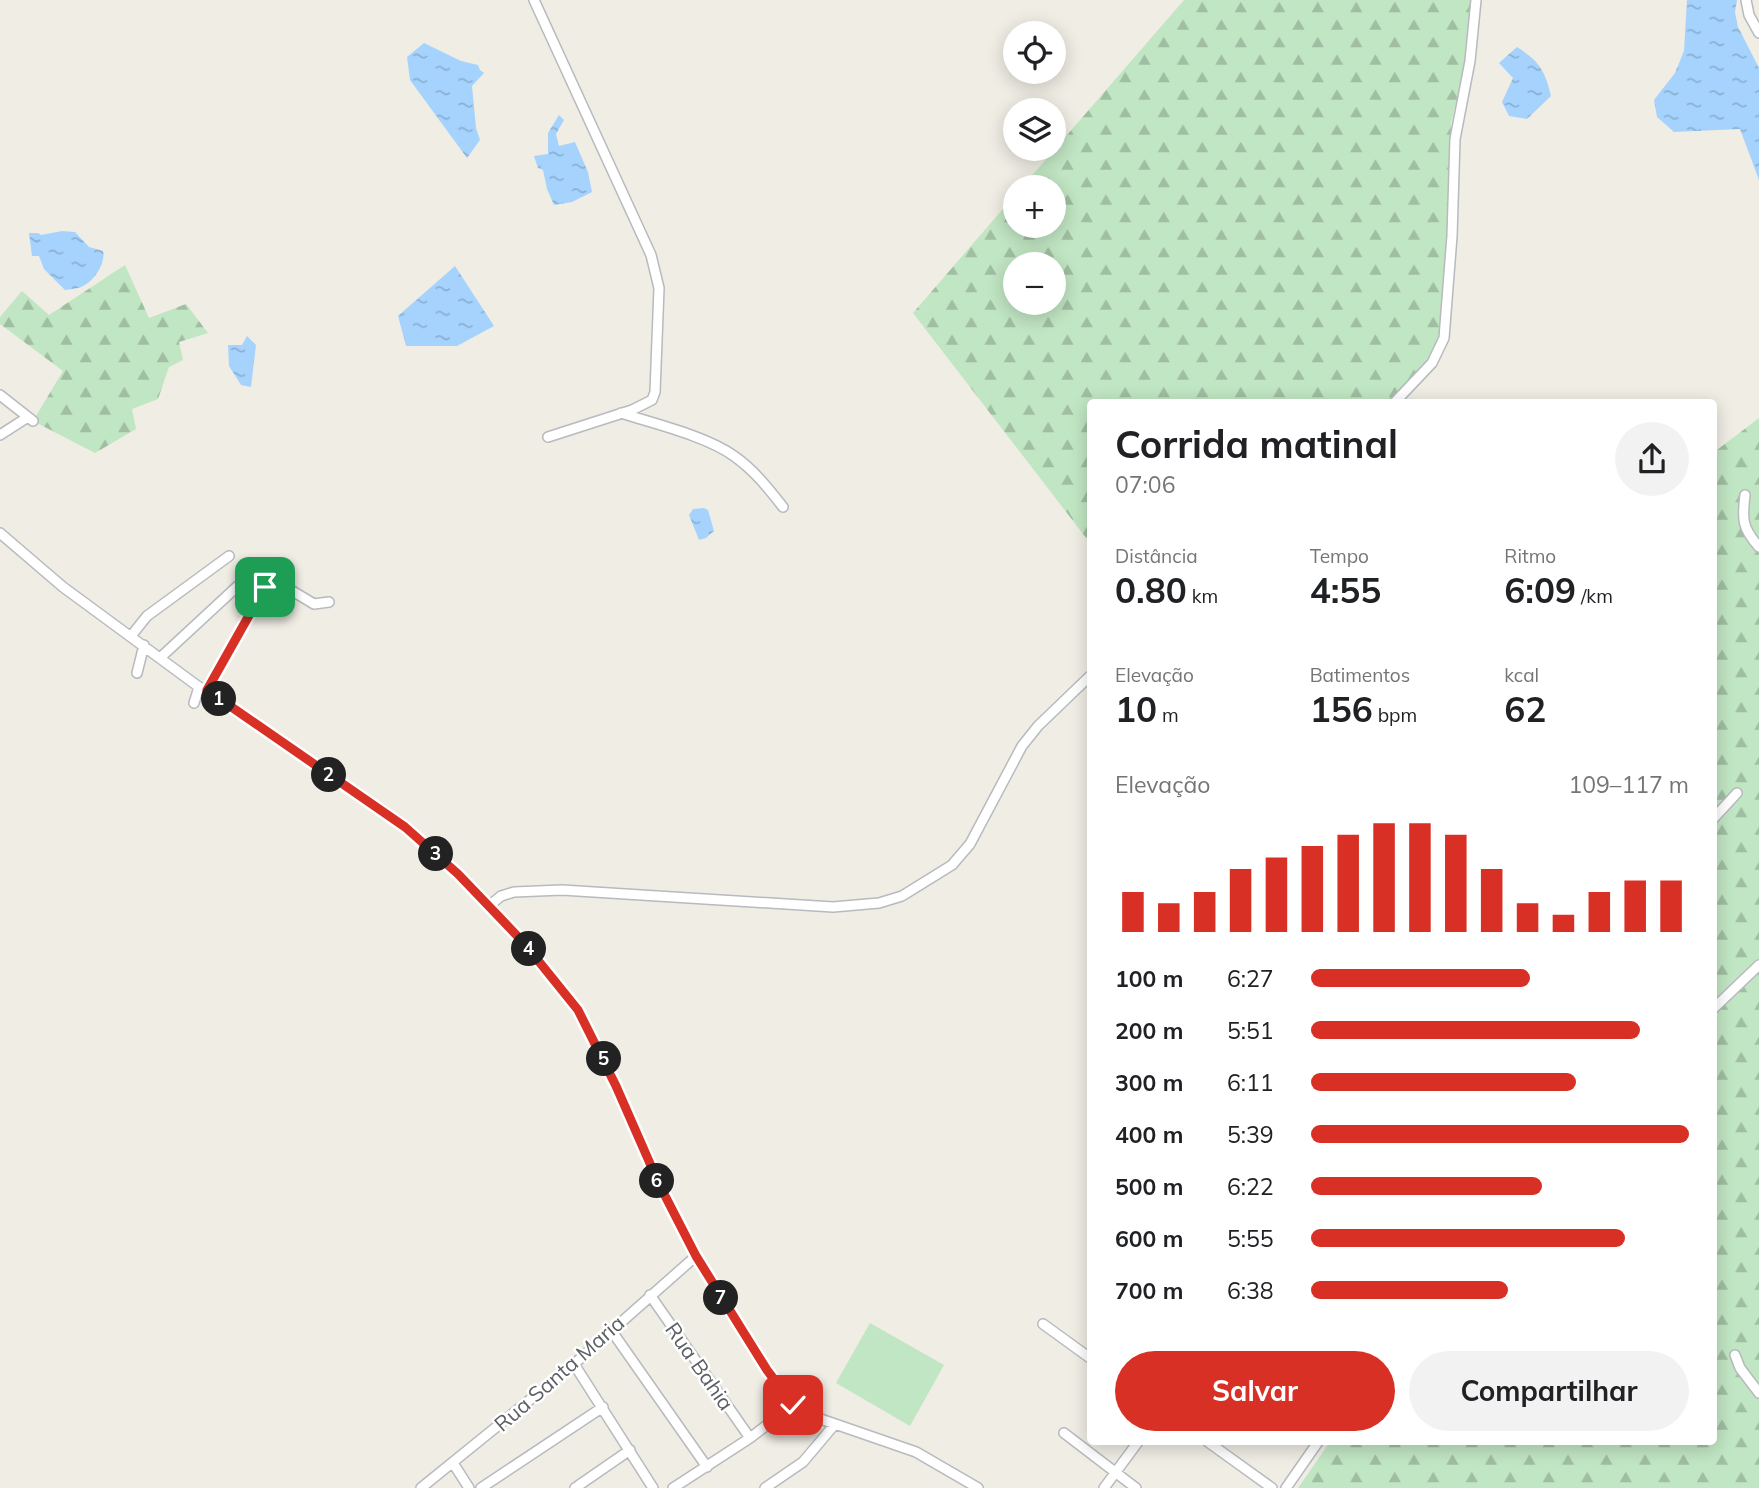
<!DOCTYPE html>
<html lang="pt">
<meta charset="utf-8">
<style>
body{margin:0;font-family:Mulish,sans-serif;background:#f2f2f2;color:#202124;height:100vh;display:flex;flex-direction:column;font-size:26px;white-space:nowrap}
*{box-sizing:border-box;margin:0}
p{font-size:23px;color:#757577}
.icon{flex:none;width:38px;height:38px;fill:none;stroke:currentColor;stroke-width:2;stroke-linecap:round;stroke-linejoin:round}
.map{position:relative;flex:1;overflow:hidden}
.panel{position:absolute;left:1087px;top:399px;width:630px;height:1046px;display:flex;flex-direction:column;background:#fff;border-radius:7px;box-shadow:0 4px 18px #0003}
.panel>*{flex:none}
.controls{position:absolute;left:1003px;top:21px;display:grid;gap:14px}
.controls a{display:grid;place-items:center;width:63px;height:63px;border-radius:50%;background:#fff;box-shadow:0 4px 18px #0003;font-size:35px}
.pin{position:absolute;display:grid;place-items:center;width:60px;height:60px;color:#fff;margin:-30px;border-radius:14px;box-shadow:0 4px 10px #0006}
.km{position:absolute;width:35px;height:35px;margin:-18px;border-radius:50%;background:#222;color:#fff;font-size:19px;line-height:35px;text-align:center}
.round{display:grid;place-items:center;flex:none;width:74px;height:74px;border-radius:37px;background:#f2f2f2}
.summary{display:flex;align-items:center;justify-content:space-between;height:119px;padding:0 28px}
h1{font-size:38px;font-weight:700;line-height:52px}
.stats{display:grid;grid-template-columns:repeat(3,1fr);gap:10px;height:119px;padding:7px 28px}
.stats div{display:grid;align-content:center}
.stats b{font-size:35px;font-weight:700}
.stats small{font-size:19px;font-weight:400}
.stats p{font-size:19px}
.chart{height:196px;padding:14px 28px}
.chart p{display:flex;justify-content:space-between}
.chart svg{width:100%;height:126px;margin-top:7px;stroke:#d93025;stroke-width:6}
.action{display:flex;gap:14px;margin-top:auto;padding:14px 28px}
.action a{flex:1;height:80px;border-radius:42px;background:#d93025;color:#fff;font-size:28px;font-weight:700;line-height:80px;text-align:center}
.action a+a{background:#f2f2f2;color:#202124}
ul{padding:0 28px;list-style:none;font-size:23px}
li{display:grid;grid-template-columns:112px 84px 1fr;align-items:center;height:52px}
li i{height:18px;border-radius:9px;background:#d93025}
.map>svg:first-child{display:block}
.grass{fill:#c1e6c3}
.forest{fill:url(#forest-firs);fill-rule:evenodd}
.water{fill:url(#water-ripples)}
.lines{fill:none;stroke-linecap:round;stroke-linejoin:round}
.minor-casing{stroke:#b7babe;stroke-width:12}
.minor{stroke:#fff;stroke-width:9}
.route-casing{stroke:#fff;stroke-width:14}
.route{stroke:#d93025;stroke-width:9}
.labels{text-anchor:middle;dominant-baseline:central;stroke-width:5;stroke-linejoin:round;paint-order:stroke}
.street-label{font-size:21px;fill:#5c6065;stroke:#fff}
</style>
<div class="map">
<svg width="1759" height="1488" viewBox="0 0 1759 1488">
<defs>
<pattern id="forest-firs" width="22" height="20" patternUnits="userSpaceOnUse" patternTransform="scale(1.75)"><rect width="22" height="20" fill="#c1e6c3"/><path d="M5 1l3.5 6h-7zM16 11l3.5 6h-7z" fill="#a0bea2"/></pattern>
<pattern id="water-ripples" width="26" height="14" patternUnits="userSpaceOnUse" patternTransform="scale(1.75)"><rect width="26" height="14" fill="#a5d3fe"/><path d="M2 4q2-2 4 0t4 0M15 11q2-2 4 0t4 0" fill="none" stroke="#8aafd1"/></pattern>
</defs>
<rect width="100%" height="100%" fill="#efede4"/>
<path class="grass" d="M870,1323l74,42 -34,61 -74,-43z"/>
<path class="forest" d="M1184,0h292l-1,27 -24,96 -3,177 -7,37 -14,27 -38,38h-299v141l-177,-230 102,-118v31h39v-39h-32zM1015,264h39v39h-39z
M125,265l24,53 37,-14 22,29 -29,9 4,18 -14,7 -11,32 -26,10 4,20 -41,24 -62,-32 30,-50 -63,-47v-7l22,-26 27,24z
M1759,418v1070h-461l32,-46h383v-989z"/>
<path class="water" d="M1687,0h50l-2,12 3,15 21,41v112l-19,-51 -66,3 -17,-15 -3,-17 21,-27 9,-22z
M424,43l37,18 17,4 2,5 4,3 -12,13 4,42 4,12 -13,18 -57,-78 -3,-23z
M1517,47c22,14 28,23 34,49l-24,23 -18,-3 -7,-14 11,-24 -14,-15z
M559,115l5,5 -8,14 3,12 16,-4 13,30 4,20 -20,10 -18,3 -7,-16 -4,-19 -5,-2 -4,-12 14,-2v-21z
M62,231l13,1 14,15 14,4c3,12 -9,30 -20,35 -4,3 -13,3 -18,4l-21,-21 -5,-13h-7l-3,-23h9l3,2z
M455,266l39,60 -37,20h-51l-8,-30z
M247,336l9,9 -5,42 -10,-2 -12,-19 -1,-21h14z
M704,508l4,2 6,21 -8,7 -7,2 -10,-25 4,-6z"/>
<g class="lines">
<defs>
<path id="minor" d="M534,0l117,255 8,33 -4,104 -3,8 -20,10 -84,27
M1746,0l3,15 10,18
M0,395l28,22
M1395,402l37,-39 12,-25 8,-102 3,-97 15,-78 6,-61
M621,413c34,11 85,23 113,43 20,14 34,32 49,51
M0,435l28,-18 5,4
M1745,495c-3,24 -3,33 14,52
M0,533l63,54 136,100 8,3 198,136 53,48 66,69 53,67 26,47 56,127 37,72 71,114 26,35 19,11 104,36 62,36
M131,636l16,-20 82,-60
M161,657l95,-88 13,3
M137,673l7,-28
M207,690l58,-103 9,-7 40,24 15,-2
M194,703l5,-16
M1713,819l24,-26
M489,906l12,-10 13,-4 48,-2 271,17 46,-4 23,-7 50,-31 18,-21 52,-98 16,-20 52,-50
M1713,1009l46,-44
M650,1295l100,143
M1043,1324l47,34
M611,1330l96,137
M1735,1355l5,13 19,25
M574,1364l79,124
M1064,1433l72,55
M1208,1442l64,46
M453,1463l16,25
M421,1488l153,-124 122,-108
M481,1488l122,-81
M575,1488l55,-38
M673,1488l77,-50 43,-33
M765,1488l38,-26 32,-38
M1104,1488l34,-46
M1286,1488l32,-46"/>
</defs>
<use href="#minor" class="minor-casing"/>
<use href="#minor" class="minor"/>
</g>
<g class="lines">
<defs>
<path id="route" d="M265,587l-58,103 198,137 53,47 66,69 54,67 38,76 43,98 37,72 71,114 26,35"/>
</defs>
<use href="#route" class="route-casing"/>
<use href="#route" class="route"/>
</g>
<g class="labels">
<g class="street-label">
<text transform="translate(700 1366) rotate(55)">Rua Bahia</text>
<text transform="translate(559 1373) rotate(-41)">Rua Santa Maria</text>
</g>
</g>
</svg>
<div class="controls">
<a><svg class="icon" aria-label="locate" viewBox="0 0 24 24"><circle cx="12" cy="12" r="6"/><path d="M12 2v4M12 18v4M2 12h4M18 12h4"/></svg></a>
<a><svg class="icon" aria-label="layers" viewBox="0 0 24 24"><path d="M12 4l9 5-9 5-9-5zM3 14l9 5 9-5"/></svg></a>
<a>+</a>
<a>−</a>
</div>
<div class="pin" style="left:265px;top:587px;background:#1e9e55"><svg class="icon" aria-label="arrive" viewBox="0 0 24 24"><path d="M6 21V4h12l-3 4 3 4H6"/></svg></div>
<div class="pin" style="left:793px;top:1405px;background:#d93025"><svg class="icon" aria-label="check" viewBox="0 0 24 24"><path d="M5 12l5 5 9-10"/></svg></div>
<b class="km" style="left:219px;top:699px">1</b>
<b class="km" style="left:329px;top:775px">2</b>
<b class="km" style="left:436px;top:854px">3</b>
<b class="km" style="left:529px;top:949px">4</b>
<b class="km" style="left:604px;top:1059px">5</b>
<b class="km" style="left:657px;top:1181px">6</b>
<b class="km" style="left:721px;top:1298px">7</b>
<section class="panel">
<div class="summary"><div><h1>Corrida matinal</h1><p>07:06</p></div><a class="round"><svg class="icon" aria-label="share" viewBox="0 0 24 24"><path d="M12 15V3M7 8l5-5 5 5M5 13v7h14v-7"/></svg></a></div>
<div class="stats">
<div><p>Distância</p><b>0.80<small> km</small></b></div>
<div><p>Tempo</p><b>4:55</b></div>
<div><p>Ritmo</p><b>6:09<small> /km</small></b></div>
</div>
<div class="stats">
<div><p>Elevação</p><b>10<small> m</small></b></div>
<div><p>Batimentos</p><b>156<small> bpm</small></b></div>
<div><p>kcal</p><b>62</b></div>
</div>
<div class="chart"><p><span>Elevação</span>109–117 m</p>
<svg viewBox="0 0 160 44" preserveAspectRatio="none"><path d="M5 44V30M15 44V34M25 44V30M35 44V22M45 44V18M55 44V14M65 44V10M75 44V6M85 44V6M95 44V10M105 44V22M115 44V34M125 44V38M135 44V30M145 44V26M155 44V26"/></svg>
</div>
<ul>
<li><b>100 m</b>6:27<i style="width:58%"></i></li>
<li><b>200 m</b>5:51<i style="width:87%"></i></li>
<li><b>300 m</b>6:11<i style="width:70%"></i></li>
<li><b>400 m</b>5:39<i style="width:100%"></i></li>
<li><b>500 m</b>6:22<i style="width:61%"></i></li>
<li><b>600 m</b>5:55<i style="width:83%"></i></li>
<li><b>700 m</b>6:38<i style="width:52%"></i></li>
</ul>
<div class="action"><a>Salvar</a><a>Compartilhar</a></div>
</section>
</div>
